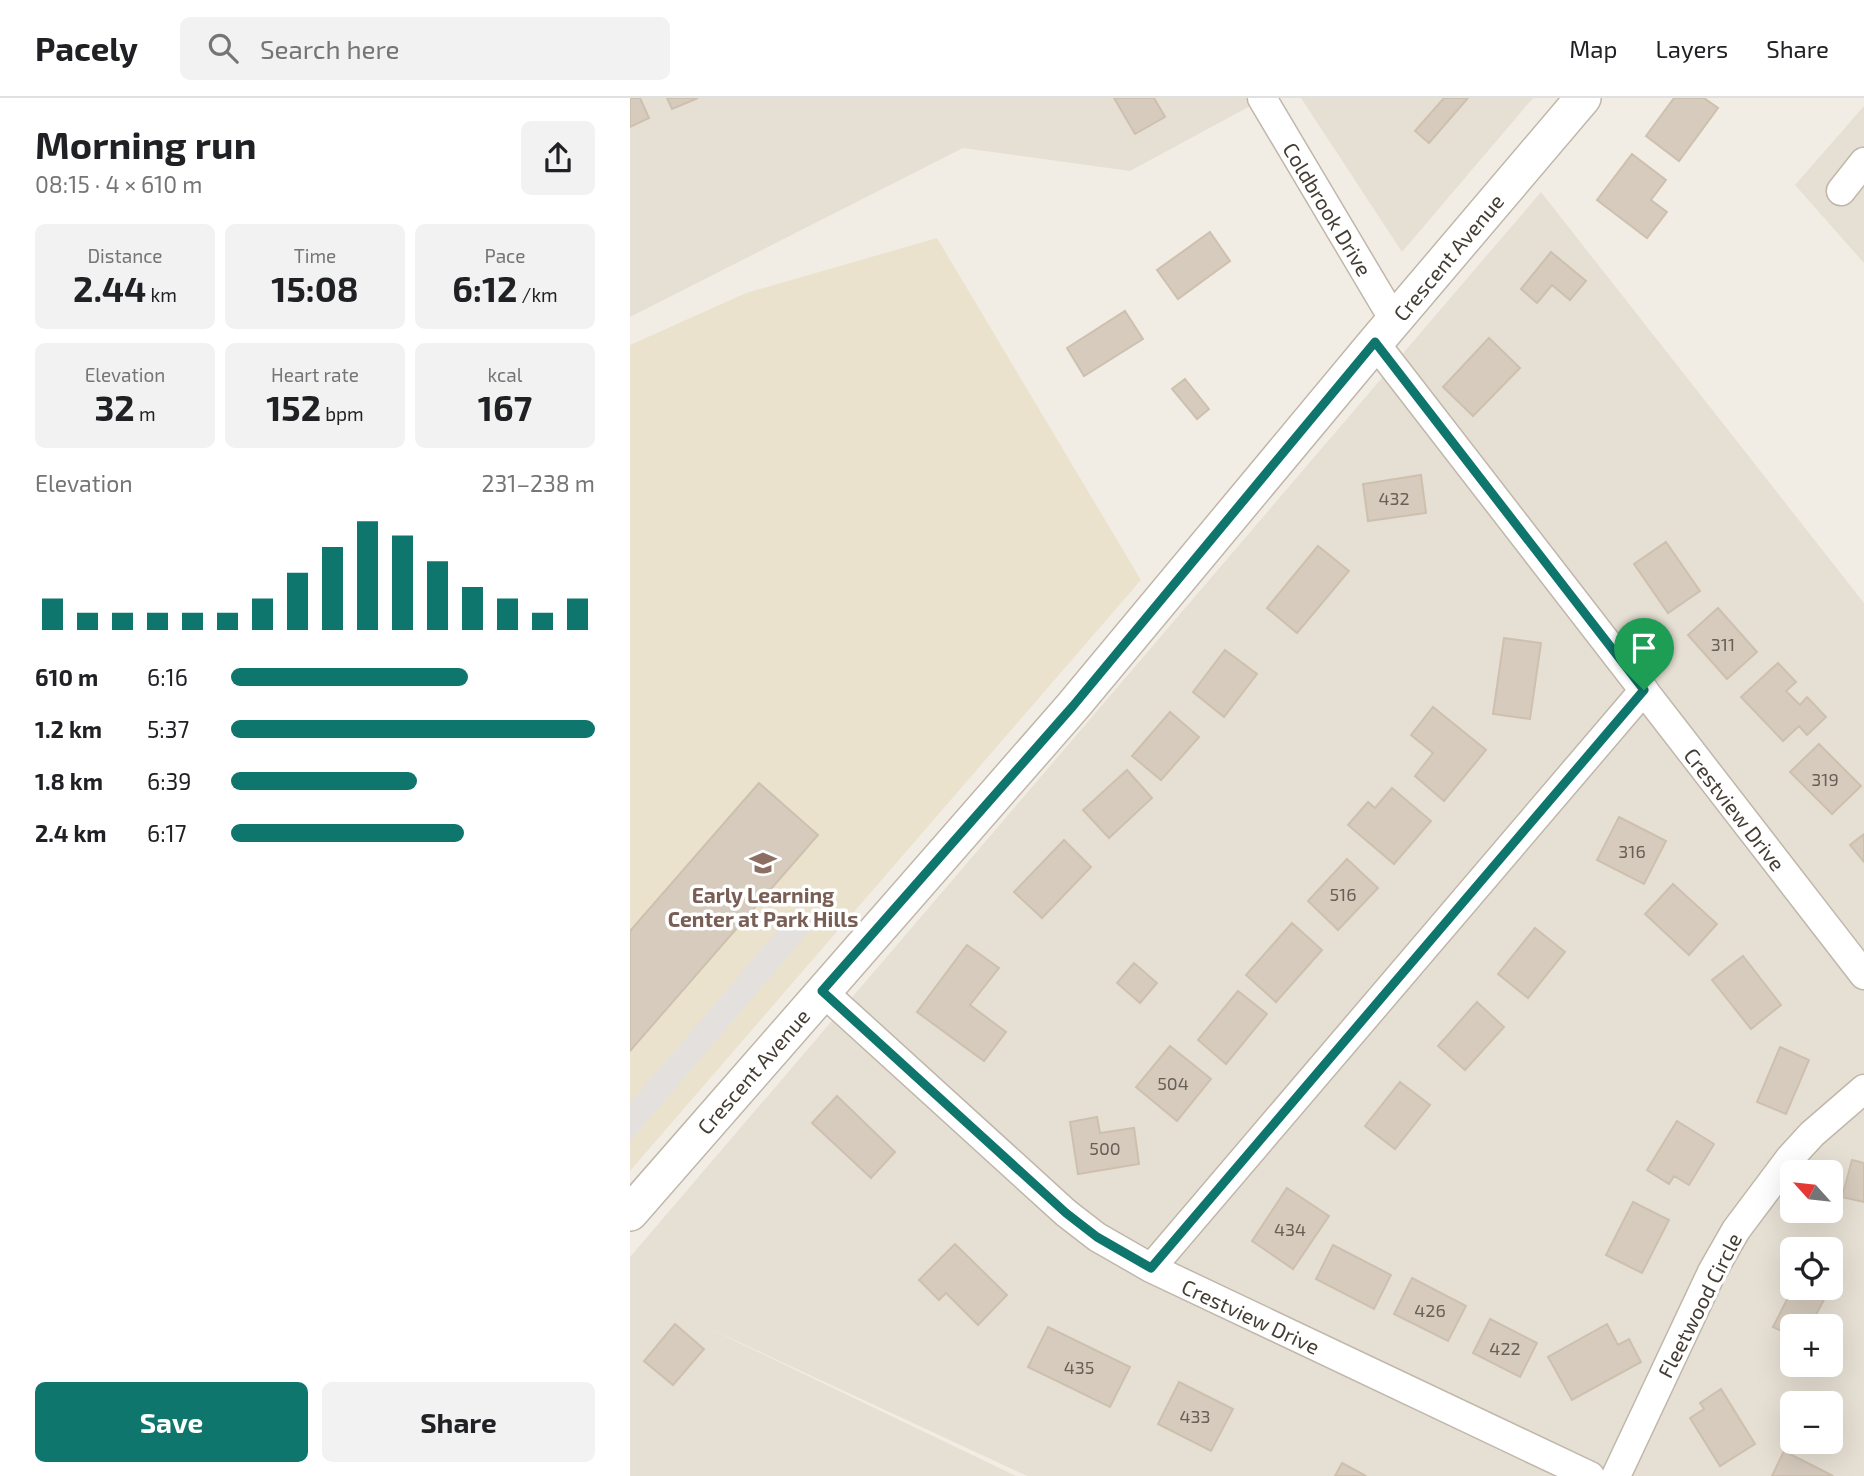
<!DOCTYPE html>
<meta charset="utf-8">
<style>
body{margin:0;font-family:"Exo 2",sans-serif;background:#f2f2f2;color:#202124;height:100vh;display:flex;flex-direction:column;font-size:26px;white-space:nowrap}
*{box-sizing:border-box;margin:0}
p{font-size:23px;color:#757577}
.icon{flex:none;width:38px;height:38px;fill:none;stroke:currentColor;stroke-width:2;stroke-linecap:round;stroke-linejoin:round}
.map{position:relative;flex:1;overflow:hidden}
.drawer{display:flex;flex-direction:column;background:#fff;width:630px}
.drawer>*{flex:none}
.needle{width:46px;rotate:297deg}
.buttons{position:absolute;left:1150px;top:1062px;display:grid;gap:14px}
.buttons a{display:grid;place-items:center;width:63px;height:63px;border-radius:10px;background:#fff;box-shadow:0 7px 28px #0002;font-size:35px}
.pin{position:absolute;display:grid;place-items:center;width:60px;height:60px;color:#fff;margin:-72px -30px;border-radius:50% 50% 50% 0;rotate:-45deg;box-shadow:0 0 7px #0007}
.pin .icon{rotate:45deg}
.round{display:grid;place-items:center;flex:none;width:74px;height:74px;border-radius:10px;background:#f2f2f2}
.summary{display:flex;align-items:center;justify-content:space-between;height:119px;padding:0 35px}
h1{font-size:38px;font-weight:700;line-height:52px}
.stats{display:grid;grid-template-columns:repeat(3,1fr);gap:10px;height:119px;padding:7px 35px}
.stats div{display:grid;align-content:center;border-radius:10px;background:#f2f2f2;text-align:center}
.stats b{font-size:35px;font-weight:700}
.stats small{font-size:19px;font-weight:400}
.stats p{font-size:19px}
.chart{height:196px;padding:14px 35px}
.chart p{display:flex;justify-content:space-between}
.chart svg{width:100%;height:126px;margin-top:7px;stroke:#0f766e;stroke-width:6}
.action{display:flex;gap:14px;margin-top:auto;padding:14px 35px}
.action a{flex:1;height:80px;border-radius:10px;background:#0f766e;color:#fff;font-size:28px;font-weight:700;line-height:80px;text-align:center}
.action a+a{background:#f2f2f2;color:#202124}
ul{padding:0 35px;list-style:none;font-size:23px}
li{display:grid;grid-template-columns:112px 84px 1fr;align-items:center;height:52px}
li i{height:18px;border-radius:9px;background:#0f766e}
header{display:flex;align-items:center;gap:42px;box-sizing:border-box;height:98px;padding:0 35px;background:#fff;border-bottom:2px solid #e0e0e0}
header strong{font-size:33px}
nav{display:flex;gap:38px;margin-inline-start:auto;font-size:24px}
.search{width:490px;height:63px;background:#f2f2f2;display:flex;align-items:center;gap:18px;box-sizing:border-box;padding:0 24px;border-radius:10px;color:#757577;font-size:26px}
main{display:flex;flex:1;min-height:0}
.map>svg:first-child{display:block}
.residential{fill:#e6dfd3;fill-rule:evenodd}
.education{fill:#ebe2ce}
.parking{fill:#e3e0dd}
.building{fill:#d6cbbd;stroke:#cec0ae;stroke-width:2}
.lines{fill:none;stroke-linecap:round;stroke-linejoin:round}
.minor-casing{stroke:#c0b7aa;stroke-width:31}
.tertiary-casing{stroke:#c0b7aa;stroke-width:38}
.minor{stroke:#fff;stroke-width:28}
.tertiary{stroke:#fff;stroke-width:35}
.route-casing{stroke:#fff;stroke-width:14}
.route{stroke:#0f766e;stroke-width:9}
.labels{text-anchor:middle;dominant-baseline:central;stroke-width:7;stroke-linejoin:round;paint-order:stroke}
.number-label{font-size:18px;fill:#686056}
.street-label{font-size:21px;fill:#443d34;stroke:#fff}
.education-label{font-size:21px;font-weight:bold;fill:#785e54;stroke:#fff}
</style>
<header>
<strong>Pacely</strong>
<div class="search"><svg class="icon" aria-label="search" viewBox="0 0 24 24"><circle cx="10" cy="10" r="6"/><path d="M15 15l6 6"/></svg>Search here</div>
<nav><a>Map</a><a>Layers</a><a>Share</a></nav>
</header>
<main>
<section class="drawer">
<div class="summary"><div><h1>Morning run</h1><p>08:15 · 4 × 610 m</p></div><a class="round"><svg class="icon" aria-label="share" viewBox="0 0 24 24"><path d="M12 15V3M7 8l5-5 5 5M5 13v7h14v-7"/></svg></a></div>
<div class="stats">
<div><p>Distance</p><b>2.44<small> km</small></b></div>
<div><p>Time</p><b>15:08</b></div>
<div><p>Pace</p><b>6:12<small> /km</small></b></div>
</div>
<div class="stats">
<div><p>Elevation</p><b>32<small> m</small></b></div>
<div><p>Heart rate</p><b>152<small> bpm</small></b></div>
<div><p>kcal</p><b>167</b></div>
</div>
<div class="chart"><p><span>Elevation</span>231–238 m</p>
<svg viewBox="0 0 160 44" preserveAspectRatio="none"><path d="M5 44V33M15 44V38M25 44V38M35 44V38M45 44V38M55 44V38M65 44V33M75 44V24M85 44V15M95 44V6M105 44V11M115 44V20M125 44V29M135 44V33M145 44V38M155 44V33"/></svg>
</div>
<ul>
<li><b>610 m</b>6:16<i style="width:65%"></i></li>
<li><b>1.2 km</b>5:37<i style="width:100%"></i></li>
<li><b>1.8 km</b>6:39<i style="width:51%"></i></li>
<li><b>2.4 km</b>6:17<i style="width:64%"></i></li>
</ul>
<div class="action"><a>Save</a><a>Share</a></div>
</section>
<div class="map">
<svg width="1234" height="1378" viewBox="0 0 1234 1378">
<rect width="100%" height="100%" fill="#f2ede4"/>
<path class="residential" d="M0,0h635l-135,73 -167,-23 -333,169z
M671,0h232l-131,154z
M1234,8v157l-69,-78z
M911,94l323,411v873h-837l-325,-151 314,151h-386v-219zM1162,1074h38v39h-38zM1162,1152h38v38h-38zM1162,1228h38v39h-38zM1162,1306h38v38h-38z"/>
<path class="education" d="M307,140l204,342 -511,591v-826l116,-52z"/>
<path class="parking" d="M195,815l-195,228v-38l160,-187z"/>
<path class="building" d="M0,0h10l9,20 -19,9z
M37,0h31l-26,11z
M484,0h40l11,19 -30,17z
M814,0h24l-39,45 -14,-12z
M1044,0h30l14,10 -39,53 -33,-25z
M1002,56l34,26 -15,20 16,12 -20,26 -50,-38z
M580,134l20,29 -52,38 -21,-29z
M921,154l35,29 -16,19 -18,-15 -15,18 -16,-14z
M495,213l18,28 -59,37 -17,-28z
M859,240l31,30 -47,48 -30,-29z
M555,281l24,30 -12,10 -25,-30z
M791,377l5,38 -58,8 -5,-37z
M1036,444l34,49 -32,22 -34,-49z
M688,448l31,25 -52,62 -30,-25z
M1088,510l39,44 -30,27 -39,-44z
M874,540l37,5 -11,76 -37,-5z
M595,552l32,24 -33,43 -31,-25z
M1148,565l18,19 -10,9 14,14 7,-8 19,20 -19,18 -8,-9 -16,15 -42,-44z
M803,609l53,43 -42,51 -29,-25 18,-23 -22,-18z
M540,614l29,25 -38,43 -29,-24z
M1189,646l42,42 -29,28 -42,-42z
M497,672l25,28 -43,40 -26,-28z
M129,685l59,52 -188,216v-120z
M762,690l39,33 -37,43 -46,-39 20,-23 7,6z
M989,719l47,24 -22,43 -47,-24z
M1234,736v28l-14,-17z
M434,742l27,27 -49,51 -28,-26z
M717,761l31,29 -40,42 -30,-29z
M1043,786l44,40 -28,31 -44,-41z
M662,825l30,27 -46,52 -30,-27z
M905,830l30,24 -37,46 -30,-24z
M337,847l32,23 -29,37 36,27 -22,29 -67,-49z
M1113,858l38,49 -30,24 -39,-49z
M504,865l23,20 -17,20 -23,-20z
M608,893l29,23 -41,50 -28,-24z
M847,904l27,25 -39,43 -27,-24z
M540,948l41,33 -34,42 -41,-34z
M1150,949l29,13 -23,54 -29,-12z
M770,984l30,23 -35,44 -30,-23z
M207,998l58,56 -24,26 -59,-55z
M467,1019l3,16 34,-5 5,36 -61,10 -8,-52z
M1047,1023l37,23 -25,41 -15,-9 -5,8 -22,-14z
M1222,1062l12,3v39l-22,-5z
M657,1090l42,28 -36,53 -41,-28z
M1003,1104l36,18 -27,53 -36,-18z
M325,1146l52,51 -29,30 -32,-32 -7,7 -20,-20z
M703,1147l58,30 -17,34 -58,-30z
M782,1180l54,28 -18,35 -54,-27z
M1163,1190h26l9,4 -18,34h-18v10l-19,-9z
M860,1221l47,24 -17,34 -47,-24z
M45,1226l29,25 -31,36 -29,-24z
M977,1226l11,21 11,-6 12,23 -69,38 -24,-43z
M418,1229l82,40 -20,40 -82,-40z
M549,1284l54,27 -22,42 -53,-27z
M1091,1291l34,55 -35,22 -30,-48 14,-9 -4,-6z
M1154,1353l49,25h-61z
M712,1365l24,13h-31z"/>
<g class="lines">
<defs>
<path id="minor" d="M632,0l132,222
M1211,93l23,-29
M745,245l489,632
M192,893l244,222 31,24 54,31 439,208
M521,1170l493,-578
M986,1378l96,-204 24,-42 54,-72 22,-24 52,-45"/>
<path id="tertiary" d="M0,1115l443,-507 302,-363 208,-245"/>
</defs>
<use href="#minor" class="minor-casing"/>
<use href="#tertiary" class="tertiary-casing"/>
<use href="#minor" class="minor"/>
<use href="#tertiary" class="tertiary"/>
</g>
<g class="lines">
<defs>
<path id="route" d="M745,244l269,348 -493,578 -54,-31 -31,-24 -244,-222 251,-285z"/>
</defs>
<use href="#route" class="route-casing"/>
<use href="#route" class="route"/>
</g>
<defs>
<symbol id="school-bare" viewBox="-9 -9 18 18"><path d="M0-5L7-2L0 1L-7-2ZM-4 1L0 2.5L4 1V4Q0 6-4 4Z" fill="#8d6e63" stroke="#fff" stroke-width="2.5" paint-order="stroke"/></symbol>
</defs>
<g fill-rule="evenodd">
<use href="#school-bare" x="114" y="746" width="38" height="38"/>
</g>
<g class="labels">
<g class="number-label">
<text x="764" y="400">432</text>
<text x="1093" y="546">311</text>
<text x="1195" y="681">319</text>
<text x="1002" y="753">316</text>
<text x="713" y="796">516</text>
<text x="543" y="985">504</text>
<text x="475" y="1050">500</text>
<text x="660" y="1131">434</text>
<text x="800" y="1212">426</text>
<text x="875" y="1250">422</text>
<text x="449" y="1269">435</text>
<text x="565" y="1318">433</text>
</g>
<g class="street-label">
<text transform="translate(698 111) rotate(59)">Coldbrook Drive</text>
<text transform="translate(818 159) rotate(-50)">Crescent Avenue</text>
<text transform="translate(1105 711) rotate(52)">Crestview Drive</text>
<text transform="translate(123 973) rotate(-49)">Crescent Avenue</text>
<text transform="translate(1069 1207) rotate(-63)">Fleetwood Circle</text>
<text transform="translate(621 1218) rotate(25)">Crestview Drive</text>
</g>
<g class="education-label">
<text x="133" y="796">Early Learning<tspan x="133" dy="24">Center at Park Hills</tspan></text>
</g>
</g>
</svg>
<div class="buttons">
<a><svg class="needle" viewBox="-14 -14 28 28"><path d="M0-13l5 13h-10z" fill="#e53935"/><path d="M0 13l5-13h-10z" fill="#757577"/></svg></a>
<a><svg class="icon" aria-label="locate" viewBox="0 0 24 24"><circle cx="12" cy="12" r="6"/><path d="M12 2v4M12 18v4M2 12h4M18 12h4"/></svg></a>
<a>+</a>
<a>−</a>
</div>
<div class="pin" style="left:1014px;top:592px;background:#1e9e55"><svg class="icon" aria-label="arrive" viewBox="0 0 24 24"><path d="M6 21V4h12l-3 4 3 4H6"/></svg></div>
</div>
</main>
